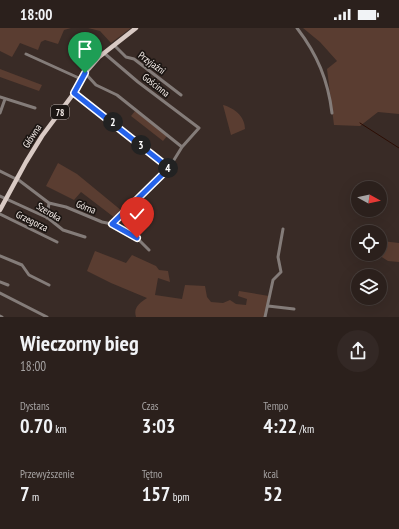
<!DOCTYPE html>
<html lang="pl">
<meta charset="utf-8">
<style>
body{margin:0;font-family:"PT Sans Narrow",sans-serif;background:#332825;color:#f1f3f6;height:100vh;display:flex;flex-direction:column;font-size:15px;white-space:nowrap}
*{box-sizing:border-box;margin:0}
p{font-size:13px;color:#a6a3a3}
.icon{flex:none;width:22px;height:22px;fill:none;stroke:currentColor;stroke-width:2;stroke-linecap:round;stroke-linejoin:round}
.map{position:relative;height:289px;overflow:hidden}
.panel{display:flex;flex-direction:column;background:#2b201c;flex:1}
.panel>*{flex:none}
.needle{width:26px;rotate:98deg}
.fabs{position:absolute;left:351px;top:153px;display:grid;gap:8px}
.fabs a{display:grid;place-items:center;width:36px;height:36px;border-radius:50%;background:#2b201c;box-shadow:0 4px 16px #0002,0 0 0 1px #473e3b;font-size:20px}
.pin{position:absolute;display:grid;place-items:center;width:34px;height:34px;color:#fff;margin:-41px -17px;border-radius:50% 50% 50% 0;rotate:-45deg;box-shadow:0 0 4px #0007}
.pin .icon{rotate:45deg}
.km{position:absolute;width:20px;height:20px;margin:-10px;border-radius:50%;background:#222;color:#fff;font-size:11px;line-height:20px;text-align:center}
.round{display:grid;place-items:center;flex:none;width:42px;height:42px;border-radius:21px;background:#332825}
.summary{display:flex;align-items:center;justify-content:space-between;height:68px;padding:0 20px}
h1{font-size:22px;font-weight:700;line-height:30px}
.stats{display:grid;grid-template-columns:repeat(3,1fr);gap:6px;height:68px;padding:4px 20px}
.stats div{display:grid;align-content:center}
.stats b{font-size:20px;font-weight:700}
.stats small{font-size:11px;font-weight:400}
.stats p{font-size:11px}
.status{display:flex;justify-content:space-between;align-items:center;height:28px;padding:0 20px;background:#2b201c;direction:ltr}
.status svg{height:11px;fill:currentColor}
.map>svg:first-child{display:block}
.green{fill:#5a3d31}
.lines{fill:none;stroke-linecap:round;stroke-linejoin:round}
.stream{stroke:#2c0d03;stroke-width:1}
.street{stroke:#847c79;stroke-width:3}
.primary{stroke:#d9cac4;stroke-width:4.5}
.route-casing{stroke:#fff;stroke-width:8}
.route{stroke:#2563eb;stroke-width:5}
.labels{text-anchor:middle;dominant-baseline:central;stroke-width:3.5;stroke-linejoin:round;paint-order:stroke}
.shield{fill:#1c1613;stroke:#b7afab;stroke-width:1}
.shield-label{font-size:9px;font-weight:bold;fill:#f9f0ec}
.street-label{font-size:10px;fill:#f9f0ec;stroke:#1c1613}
</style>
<div class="status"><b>18:00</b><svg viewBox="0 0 49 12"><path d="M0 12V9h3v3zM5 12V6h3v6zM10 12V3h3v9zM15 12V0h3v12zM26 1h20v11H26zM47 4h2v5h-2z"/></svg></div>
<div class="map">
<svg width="399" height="289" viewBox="0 0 399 289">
<rect width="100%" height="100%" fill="#392b26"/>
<path class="green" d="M0,0h71l-7,2 -6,14 -13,-4 -4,2 -3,8 -18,-7 -8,14 -12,-6z
M88,0h43l-20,15 -11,-12z
M303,0h96v86l-21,-2 -18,14 -26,-1 -7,-56 10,-8 -17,-19z
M0,41l42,16 -3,6 -39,-14z
M223,77c11,3 22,11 22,24l-14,6z
M135,83l32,25 -4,5 -32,-25z
M58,135l19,11 45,37 -7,7 -34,-26 -7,8 -28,-14z
M382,213l17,2v19l-11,-1 -11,-7h3v-12z
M95,223l31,12 6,-8 24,11 3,4 9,1 2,11 -12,-4 -3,17 27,4 3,-14 20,1 2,11 4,5 12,1 7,-3 6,4 10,1 1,-6 -9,-3 1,-5 30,5 -4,21h-129c-3,-10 4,-14 11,-19l-36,-15 -24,-12z"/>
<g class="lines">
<path class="stream" d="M360,95l39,25"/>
<path class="street" d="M297,0c20,26 31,52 35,85
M114,17l12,12 8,2 47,36
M104,25l34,29 61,46 -17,19 -13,21 -57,56
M26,26l55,25
M85,45l11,12 21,10 65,52
M74,65l95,75
M0,69l35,11
M0,85l5,-14
M0,143l16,8
M16,150l33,25 17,4 36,15 10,2 25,14 12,12
M0,168l48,22 15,12 22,7
M0,186l57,28
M47,190l2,-15
M0,228l22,9 7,10 20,10
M0,254l8,3
M0,265l47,24
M268,278l26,3
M0,288l2,1
M265,289l8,-37 8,-8 -3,-15 5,-28"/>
<path class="primary" d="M0,182l26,-48 16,-26 32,-43 11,-20 14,-16 37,-29"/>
</g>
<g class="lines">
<defs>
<path id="route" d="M85,45l-11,20 95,75 -57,56 25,14"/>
</defs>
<use href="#route" class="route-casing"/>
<use href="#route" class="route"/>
</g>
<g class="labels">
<rect class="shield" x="51" y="77" width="18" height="14" rx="3"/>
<g class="shield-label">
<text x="60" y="84">78</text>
</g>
<g class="street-label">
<text transform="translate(152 35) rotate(36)">Przyjaźni</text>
<text transform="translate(156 57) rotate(38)">Gościnna</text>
<text transform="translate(32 108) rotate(-57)">Główna</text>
<text transform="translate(86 179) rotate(22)">Górna</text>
<text transform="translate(49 184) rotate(31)">Szeroka</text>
<text transform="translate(32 193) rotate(26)">Grzegorza</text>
</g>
</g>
</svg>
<div class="fabs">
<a><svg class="needle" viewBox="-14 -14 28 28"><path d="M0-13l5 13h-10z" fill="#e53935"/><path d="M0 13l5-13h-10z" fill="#a6a3a3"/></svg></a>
<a><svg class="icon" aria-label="locate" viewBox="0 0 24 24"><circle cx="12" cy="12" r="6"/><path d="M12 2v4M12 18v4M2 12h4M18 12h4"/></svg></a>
<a><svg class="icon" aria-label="layers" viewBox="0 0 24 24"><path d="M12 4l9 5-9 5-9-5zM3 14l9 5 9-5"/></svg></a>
</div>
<div class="pin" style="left:85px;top:45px;background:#1e9e55"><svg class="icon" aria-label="arrive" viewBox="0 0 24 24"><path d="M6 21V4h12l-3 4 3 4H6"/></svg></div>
<div class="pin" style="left:137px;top:210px;background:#d93025"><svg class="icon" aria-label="check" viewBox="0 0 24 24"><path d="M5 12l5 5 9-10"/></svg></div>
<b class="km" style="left:113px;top:94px">2</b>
<b class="km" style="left:141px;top:117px">3</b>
<b class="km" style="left:168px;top:140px">4</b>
</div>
<section class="panel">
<div class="summary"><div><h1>Wieczorny bieg</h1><p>18:00</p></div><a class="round"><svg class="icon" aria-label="share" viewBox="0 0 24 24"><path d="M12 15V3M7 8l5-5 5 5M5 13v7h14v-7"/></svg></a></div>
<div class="stats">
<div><p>Dystans</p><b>0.70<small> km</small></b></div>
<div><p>Czas</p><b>3:03</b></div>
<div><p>Tempo</p><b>4:22<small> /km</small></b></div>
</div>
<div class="stats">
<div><p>Przewyższenie</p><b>7<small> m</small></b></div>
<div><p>Tętno</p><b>157<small> bpm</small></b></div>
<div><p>kcal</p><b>52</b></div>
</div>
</section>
